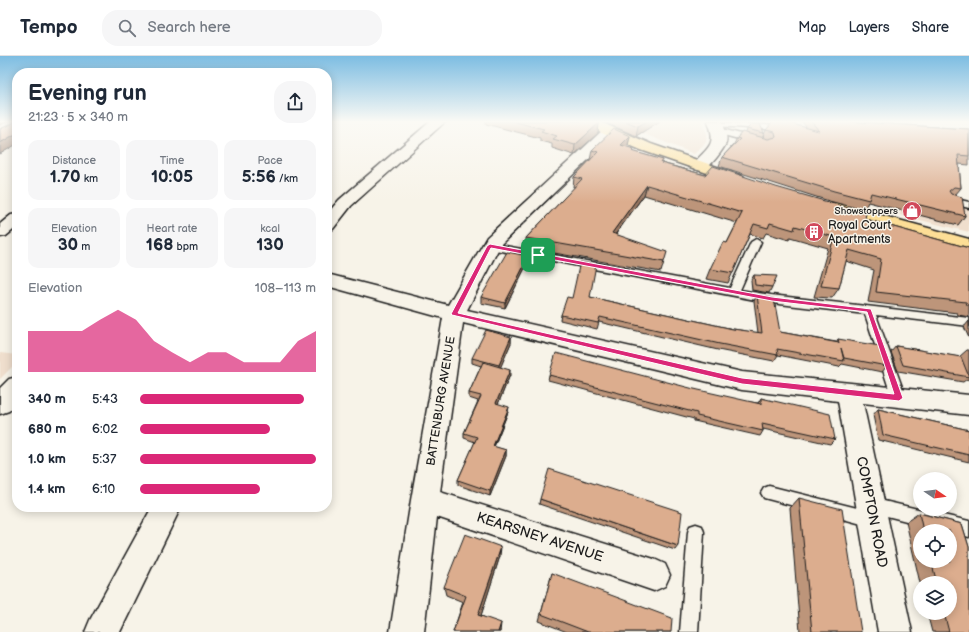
<!DOCTYPE html>
<meta charset="utf-8">
<style>
body{margin:0;font-family:"Balsamiq Sans",sans-serif;background:#f6f6f7;color:#1f2937;height:100vh;display:flex;flex-direction:column;font-size:15px;white-space:nowrap}
*{box-sizing:border-box;margin:0}
p{font-size:13px;color:#747a83}
.icon{flex:none;width:22px;height:22px;fill:none;stroke:currentColor;stroke-width:2;stroke-linecap:round;stroke-linejoin:round}
.map{position:relative;flex:1;overflow:hidden}
.details{position:absolute;left:12px;top:12px;width:320px;height:444px;display:flex;flex-direction:column;background:#fff;border-radius:16px;box-shadow:0 2px 10px #0003}
.details>*{flex:none}
.needle{width:26px;rotate:103deg}
.fabs{position:absolute;left:913px;top:416px;display:grid;gap:8px}
.fabs a{display:grid;place-items:center;width:44px;height:44px;border-radius:50%;background:#fff;box-shadow:0 2px 10px #0003;font-size:20px}
.pin{position:absolute;display:grid;place-items:center;width:34px;height:34px;color:#fff;margin:-17px;border-radius:8px;box-shadow:0 2px 6px #0006}
.round{display:grid;place-items:center;flex:none;width:42px;height:42px;border-radius:16px;background:#f6f6f7}
.head{display:flex;align-items:center;justify-content:space-between;height:68px;padding:0 16px}
h1{font-size:22px;font-weight:700;line-height:30px}
.metrics{display:grid;grid-template-columns:repeat(3,1fr);gap:6px;height:68px;padding:4px 16px}
.metrics div{display:grid;align-content:center;border-radius:10px;background:#f6f6f7;text-align:center}
.metrics b{font-size:17px;font-weight:700}
.metrics small{font-size:11px;font-weight:400}
.metrics p{font-size:11px}
.chart{height:112px;padding:8px 16px}
.chart p{display:flex;justify-content:space-between}
.chart svg{width:100%;height:72px;margin-top:4px;fill:#db2777;opacity:.7}
ul{padding:0 16px;list-style:none;font-size:13px}
li{display:grid;grid-template-columns:64px 48px 1fr;align-items:center;height:30px}
li i{height:10px;border-radius:5px;background:#db2777}
header{display:flex;align-items:center;gap:24px;box-sizing:border-box;height:56px;padding:0 20px;background:#fff;border-bottom:1px solid #e0e1e3}
header strong{font-size:19px}
nav{display:flex;gap:22px;margin-inline-start:auto;font-size:14px}
.search{width:280px;height:36px;background:#f6f6f7;display:flex;align-items:center;gap:10px;box-sizing:border-box;padding:0 14px;border-radius:16px;color:#747a83;font-size:15px}
.map>svg:first-child{display:block}
.built{fill:#efdecd}
.lines{fill:none;stroke-linecap:round;stroke-linejoin:round}
.service-casing{stroke:#1c1c1c;stroke-width:3}
.minor-casing{stroke:#1c1c1c;stroke-width:3}
.primary-casing{stroke:#1c1c1c;stroke-width:3}
.service{fill:#f7f3e8;fill-rule:evenodd}
.minor{fill:#f7f3e8;fill-rule:evenodd}
.primary{fill:#fdde96;fill-rule:evenodd}
.wall{fill:#bd957a;stroke:#1c1c1c;fill-rule:evenodd}
.shaded-wall{fill:#9a7963;stroke:#1c1c1c}
.building{fill:#dcad8e;stroke:#1c1c1c}
.route{fill:#db2777;stroke:#fff;fill-rule:evenodd}
.labels{text-anchor:middle;dominant-baseline:central;stroke-width:3;stroke-linejoin:round;paint-order:stroke}
.far-poi-label{font-size:10px;fill:#1c1c1c;stroke:#f7f3e8;text-anchor:end}
.poi-label{font-size:12px;fill:#1c1c1c;stroke:#f7f3e8;text-anchor:start}
.street-label{font-size:12px;fill:#1c1c1c;stroke:#f7f3e8}
.near-street-label{font-size:14px;fill:#1c1c1c;stroke:#f7f3e8}
</style>
<header>
<strong>Tempo</strong>
<div class="search"><svg class="icon" aria-label="search" viewBox="0 0 24 24"><circle cx="10" cy="10" r="6"/><path d="M15 15l6 6"/></svg>Search here</div>
<nav><a>Map</a><a>Layers</a><a>Share</a></nav>
</header>
<div class="map">
<svg width="969" height="576" viewBox="0 0 969 576">
<rect width="100%" height="100%" fill="#f7f3e8"/>
<filter id="ink" filterUnits="userSpaceOnUse"><feTurbulence type="fractalNoise" baseFrequency=".025" numOctaves="2"/><feDisplacementMap in="SourceGraphic" scale="8" xChannelSelector="R" yChannelSelector="G"/><feConvolveMatrix kernelMatrix="1 2 1 2 8 2 1 2 1" color-interpolation-filters="sRGB"/></filter>
<g filter="url(#ink)">
<path class="built" d="M612,65h90l5,13 -1,8 -12,12z
M906,131l63,15v30l-69,-17z
M0,297l17,2v7l-17,17z"/>
<g class="lines">
<defs>
<path id="service" d="M713,66l70,4 4,2 -4,2 -67,-4h-3z
M716,73h6l34,9 1,2 -1,2h-6l-34,-9z
M948,141l21,5v6l-24,-6 -1,-2z
M756,183l5,3 -21,48 31,5 198,23v8l-93,-11 30,83 -2,4 -5,1 -5,-1 -2,-4 -27,-84 -94,-11 -281,-54 -5,-3 5,-3 240,45 21,-46z
M769,430l96,24 -2,-5 3,-5 5,-2 98,23v16l-90,-23 2,5 -2,5 -6,3 -109,-29 -3,-5 3,-5z
M696,468l6,2 2,6 -6,100h-18l8,-100 2,-6z"/>
<path id="minor" d="M431,65h15l-95,85 -18,23 -6,1v-16l12,-14z
M708,65h14c2,7 6,14 4,22 -2,6 -16,24 -22,27 -3,1 -6,0 -9,-1l-3,-3c14,-19 26,-18 16,-45z
M609,72l5,1 2,3 -2,3 -113,109 -34,66 275,62 227,23v20l-106,-12 49,229h-34l-40,-231 -96,-11 -279,-67 -23,169 214,67 11,5 5,11 -5,11 -11,5 -217,-74 -13,115h-34l21,-132 32,-182 -116,-32v-12l121,31 39,-68 117,-108z
M17,158v13l-11,9 -6,1v-13l11,-9z
M17,321v25l-8,9 -9,3v-26l9,-9z
M152,451h29l-61,125h-35l5,-12z"/>
<path id="primary" d="M579,65h19l53,23 92,32 3,3 -3,3 -5,2 -5,-2 -92,-32 -60,-26z
M836,147l133,36v11l-139,-38 -2,-4 2,-4z"/>
</defs>
<use href="#service" class="service-casing"/>
<use href="#minor" class="minor-casing"/>
<use href="#primary" class="primary-casing"/>
<use href="#service" class="service"/>
<use href="#minor" class="minor"/>
<use href="#primary" class="primary"/>
</g>
<path class="wall" d="M485,65h109l5,2 -1,10 -24,22 -22,-7v-4l-12,-3v-3l-54,-14v-3z
M602,65h58l-24,15z
M803,65h39l127,8v36l-10,-1 2,24 -6,7 10,21 -7,9 -90,-23 -4,8 -35,-9 -110,-35 3,-9 12,-13 3,-6 9,-5 1,-4 17,4 -1,4 3,-7 41,-2 -5,-6z
M630,80l-2,9 -2,2 8,5 29,8 -1,3 203,56 104,29v69l-11,-2 -1,-2 -89,-11 6,-32 -28,-9 -7,27 -7,10 -18,-1 14,-49 -38,-11 -1,3 -23,-7 -3,5 -13,-4 -22,49 -22,-4 4,-10 17,-26 10,-20 -93,-28 -28,39 48,28 -3,10 -135,-24v-10l49,-51h-2l1,-10 16,-17 2,-10z
M529,200l-1,6 -23,46 -24,-5v-6z
M754,219l18,12 -3,6 -17,-3 -1,-10z
M757,239l23,37 56,10 2,-3 49,27 -5,6 -40,-8 -3,3 -61,-12 -4,6 -56,-11 -119,-28 -2,7 -37,-9 1,-5 11,-17 18,-1 143,32 25,4 -4,-32z
M969,265v17l-5,-11z
M511,281v6l-11,24 10,8 -12,29 10,8 -14,35 12,3v6l-16,40 -32,-11v-5l17,-38 -11,-4v-5l14,-32 -9,-3v-5l12,-27 -9,-3v-5z
M896,290l63,11 8,-7h2v30l-2,-1 -4,3 -65,-11 -7,-19z
M549,319l209,28 3,-5 74,41 -5,5 -67,-15v2l-3,5 -66,-15v-2l-146,-39z
M878,353l91,21v32l-91,-22 -5,-25z
M799,442l62,134h-61l-10,-124z
M540,443l138,47 -3,4 -136,-46z
M919,457l43,11 7,23v85h-37l-5,-19h23v-30h-30l-14,-61zM920,475h30v30h-30z
M500,500l-19,59 19,15v2h-47l10,-30 -17,-7 -2,-8z
M552,517l119,59h-104l-28,-11z"/>
<path class="shaded-wall" d="M0,65h8l-8,4z
M327,65h4l-4,3z
M647,65h13l-24,15 2,-10z
M599,67l-1,10 -24,22 1,-10z
M17,77v11l-17,10v-11z
M630,80l-2,9 -9,10 2,-10z
M647,129l-3,10 -35,48 3,-10z
M529,200l-1,6 -23,46v-5z
M511,281v6l-12,28v-6z
M510,314v5l-14,34v-6z
M509,351l-1,5 -16,39 1,-5z
M506,394v6l-16,40v-5z
M501,491l-1,9 -21,66 -1,-7z
M501,567l-1,9h-2z"/>
<path class="building" d="M13,65h4v12l-17,10v-14l13,-6z
M511,65h83l5,2 -24,22 -22,-6 4,-3 -16,-5 3,-2z
M625,65h22l-9,5z
M811,65h31l127,8v27l-11,-1 3,33 -7,-1 -5,4 2,3 11,3 3,19 -94,-23 -2,7 -35,-9 -112,-34 18,-18 -3,-1 5,-6 26,7 8,-2 -1,-5 -9,-2 7,-8h12l34,9z
M752,68h8l4,9 -17,-4z
M614,73l16,7 -9,9 13,4 -2,2 31,9 -2,3 44,12 8,-9 63,21 90,26 -1,6 104,29v57h-2l-1,-3 -90,-10 5,-33 -32,-9 -10,38 -18,-2 13,-49 -39,-11 -1,4 -24,-7 -2,5 -14,-4 -21,49 -23,-4 13,-27 4,1 15,-30 -95,-28 -35,48 55,19 -3,10 -138,-24 56,-59 -8,-2 24,-25 -6,-2z
M507,196l22,4 -24,47 -24,-6z
M580,206l16,3 -6,32 143,32 29,4 -5,-38 17,4 6,33 59,11 -1,-4 42,7 7,20 -43,-8 -3,-10 3,13 -67,-12 1,6 -58,-11 -120,-27 -2,6 -37,-8 6,-18 5,1z
M754,219l23,1 -5,11 -17,-2z
M486,274l25,7 -12,28 -27,-7z
M896,290l65,11 8,20 -66,-12z
M556,297l138,36 67,15v-6l69,16 5,25 -73,-16 1,8 -66,-15v-3l-148,-38z
M483,306l27,8 -14,33 13,4 -16,39 13,4 -16,41 -32,-11 19,-43 -13,-4 17,-37 -12,-3z
M878,353l91,21v25l-86,-20z
M549,413l133,43 -4,34 -138,-47z
M799,442l43,11 19,123h-49z
M919,457l43,11 7,23v85h-20l-5,-19h6v-30h-13l-6,-22h19v-30h-27z
M465,478l36,13 -23,68 23,8 -3,9h-45l13,-36 -22,-9z
M552,517l120,45 -1,14h-83l-47,-18z"/>
</g>
<linearGradient id="sky" x2="0" y2="1"><stop stop-color="#7dbde2"/><stop offset="0.45" stop-color="#fbfaf5"/><stop offset="1" stop-color="#fbfaf5" stop-opacity="0"/></linearGradient>
<rect width="969" height="146" fill="url(#sky)"/>
<path class="route" d="M490,188l282,53 99,12 32,89 -4,3 -157,-17 -290,-69 -1,-1 36,-68zM491,192l281,53 95,11 27,82 -152,-16 -284,-65z"/>
<defs>
<symbol id="shop-disc" viewBox="-11 -11 22 22"><circle r="9.5" fill="#d1495b" stroke="#f7f3e8"/><path d="M-5-2.5h2.3a2.7 3.5 0 0 1 5.4 0H5L5.5 6h-11ZM-1.5-2.5h3a1.5 2.3 0 0 0-3 0Z" fill="#fff"/></symbol>
<symbol id="building-disc" viewBox="-11 -11 22 22"><circle r="9.5" fill="#d1495b" stroke="#f7f3e8"/><path d="M-4-6H4V6H1V3H-1V6H-4ZM-2.5-4.3h1.7v1.8h-1.7ZM.8-4.3h1.7v1.8H.8ZM-2.5-1h1.7V.8h-1.7ZM.8-1h1.7V.8H.8Z" fill="#fff"/></symbol>
</defs>
<g fill-rule="evenodd">
<use href="#shop-disc" x="901" y="144" width="22" height="22"/>
<use href="#building-disc" x="803" y="165" width="22" height="22"/>
</g>
<g class="labels">
<g class="far-poi-label">
<text x="898" y="155">Showstoppers</text>
</g>
<g class="poi-label">
<text x="828" y="169">Royal Court<tspan x="828" dy="14">Apartments</tspan></text>
</g>
<g class="street-label">
<text transform="translate(441 345) rotate(-81)">BATTENBURG AVENUE</text>
</g>
<g class="near-street-label">
<text transform="translate(872 456) rotate(79)">COMPTON ROAD</text>
<text transform="translate(540 481) rotate(18)">KEARSNEY AVENUE</text>
</g>
</g>
</svg>
<div class="fabs">
<a><svg class="needle" viewBox="-14 -14 28 28"><path d="M0-13l5 13h-10z" fill="#e53935"/><path d="M0 13l5-13h-10z" fill="#747a83"/></svg></a>
<a><svg class="icon" aria-label="locate" viewBox="0 0 24 24"><circle cx="12" cy="12" r="6"/><path d="M12 2v4M12 18v4M2 12h4M18 12h4"/></svg></a>
<a><svg class="icon" aria-label="layers" viewBox="0 0 24 24"><path d="M12 4l9 5-9 5-9-5zM3 14l9 5 9-5"/></svg></a>
</div>
<div class="pin" style="left:538px;top:199px;background:#1e9e55"><svg class="icon" aria-label="arrive" viewBox="0 0 24 24"><path d="M6 21V4h12l-3 4 3 4H6"/></svg></div>
<section class="details">
<div class="head"><div><h1>Evening run</h1><p>21:23 · 5 × 340 m</p></div><a class="round"><svg class="icon" aria-label="share" viewBox="0 0 24 24"><path d="M12 15V3M7 8l5-5 5 5M5 13v7h14v-7"/></svg></a></div>
<div class="metrics">
<div><p>Distance</p><b>1.70<small> km</small></b></div>
<div><p>Time</p><b>10:05</b></div>
<div><p>Pace</p><b>5:56<small> /km</small></b></div>
</div>
<div class="metrics">
<div><p>Elevation</p><b>30<small> m</small></b></div>
<div><p>Heart rate</p><b>168<small> bpm</small></b></div>
<div><p>kcal</p><b>130</b></div>
</div>
<div class="chart"><p><span>Elevation</span>108–113 m</p>
<svg viewBox="0 0 160 44" preserveAspectRatio="none"><path d="M0 44V19L10 19L20 19L30 19L40 12L50 6L60 12L70 25L80 32L90 38L100 32L110 32L120 38L130 38L140 38L150 25L160 19V44z"/></svg>
</div>
<ul>
<li><b>340 m</b>5:43<i style="width:93%"></i></li>
<li><b>680 m</b>6:02<i style="width:74%"></i></li>
<li><b>1.0 km</b>5:37<i style="width:100%"></i></li>
<li><b>1.4 km</b>6:10<i style="width:68%"></i></li>
</ul>
</section>
</div>
